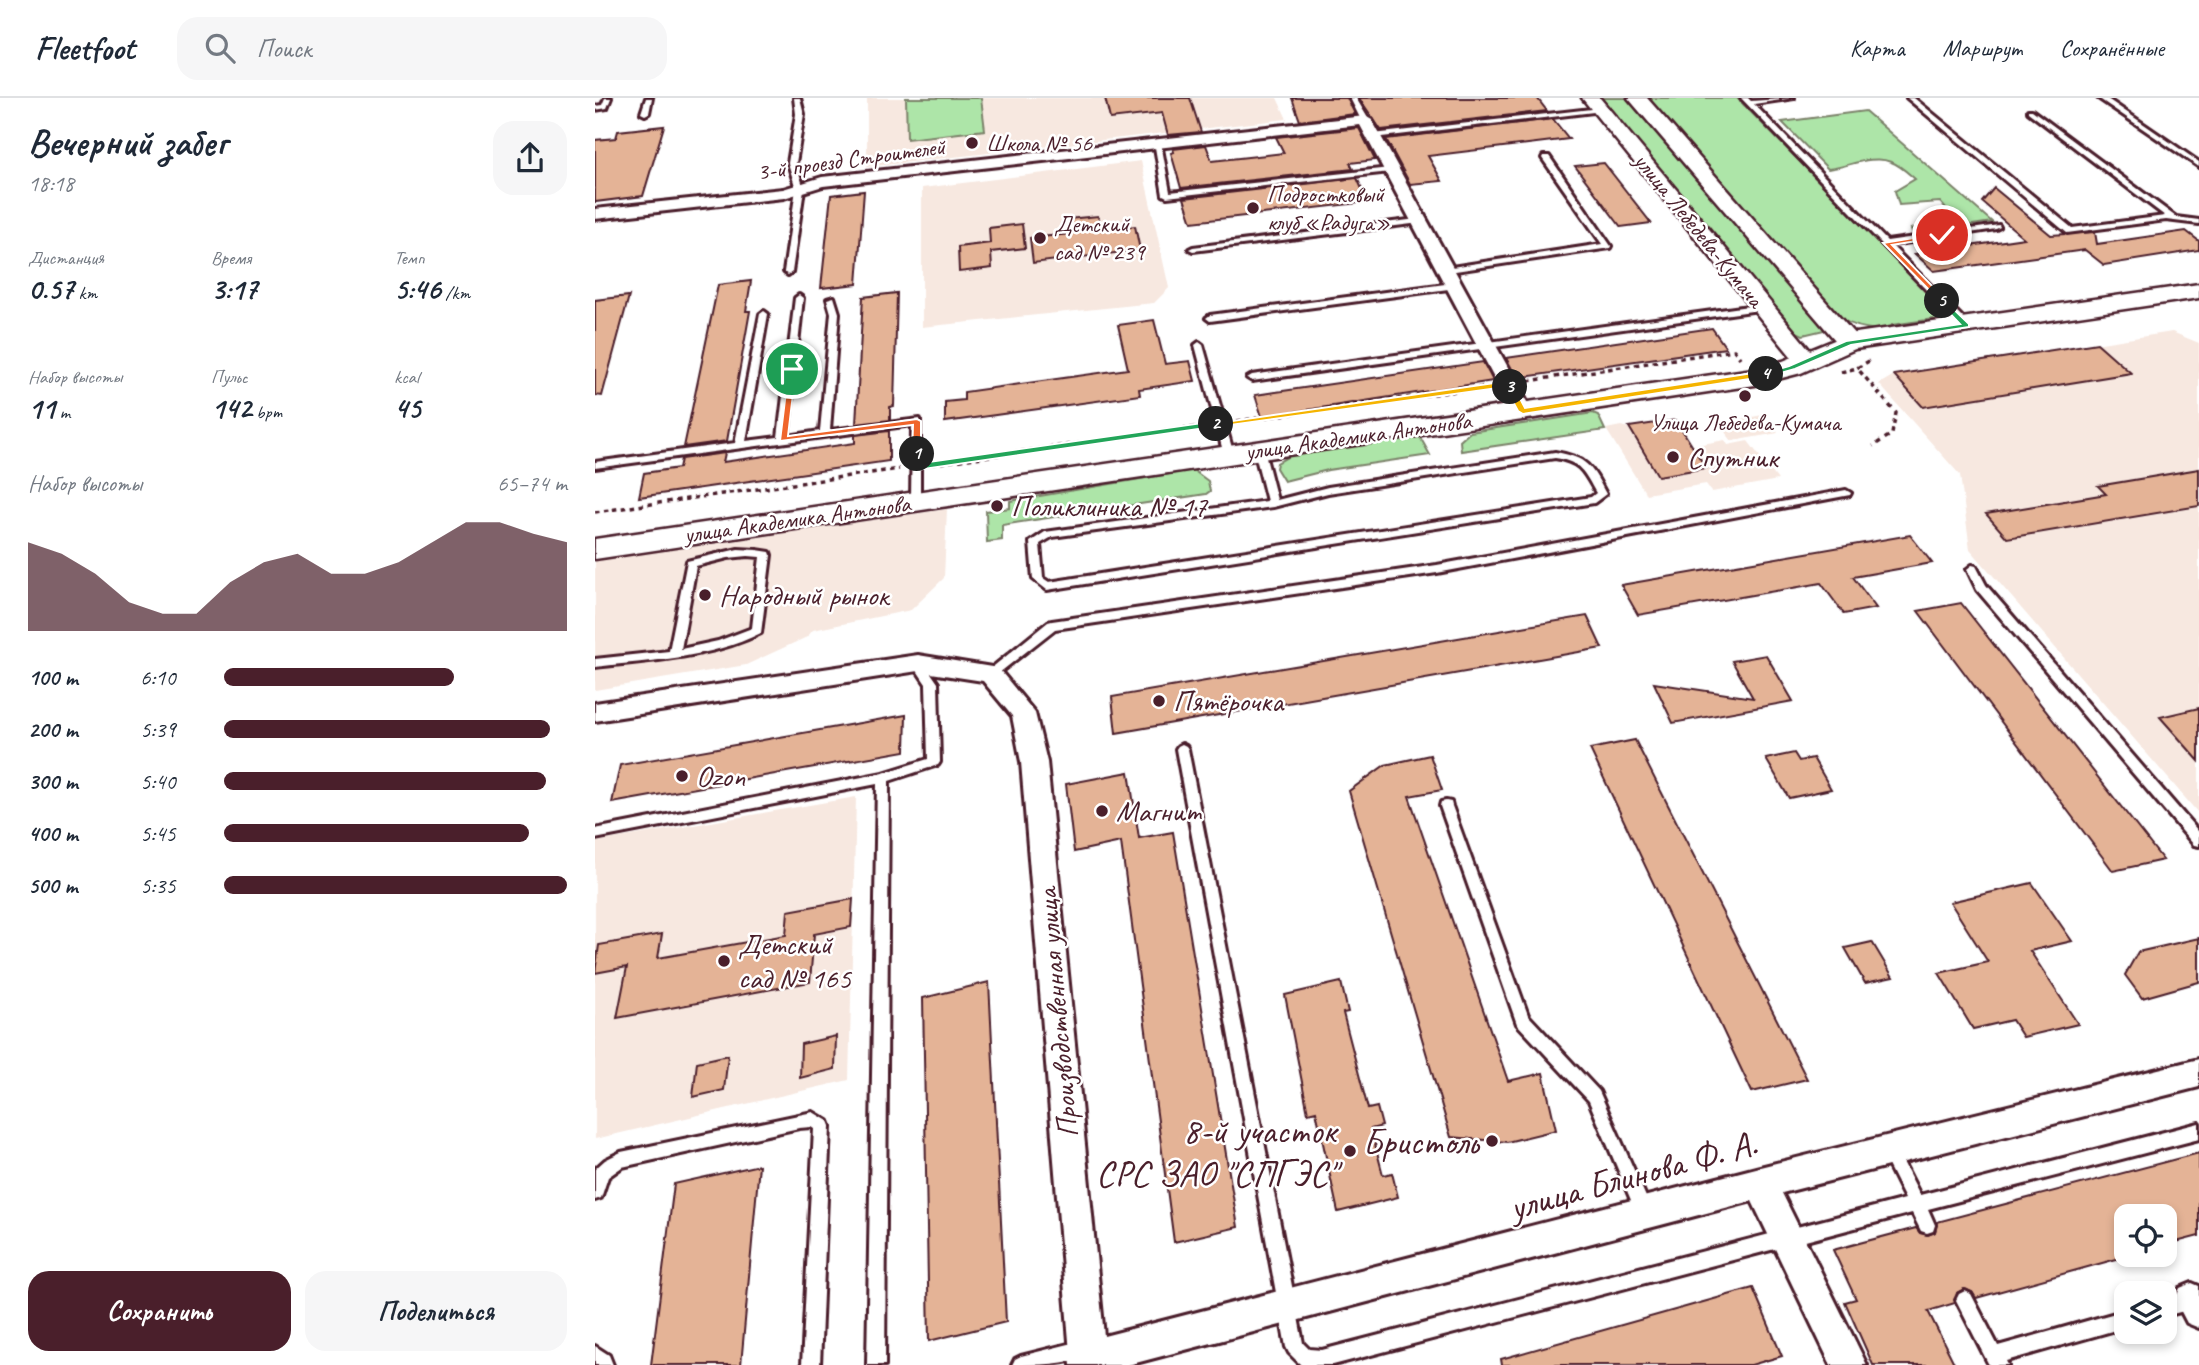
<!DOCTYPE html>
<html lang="ru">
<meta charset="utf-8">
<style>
body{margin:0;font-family:Caveat,sans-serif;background:#f6f6f7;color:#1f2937;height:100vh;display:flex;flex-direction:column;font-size:26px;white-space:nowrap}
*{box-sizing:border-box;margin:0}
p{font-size:23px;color:#747a83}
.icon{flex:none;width:38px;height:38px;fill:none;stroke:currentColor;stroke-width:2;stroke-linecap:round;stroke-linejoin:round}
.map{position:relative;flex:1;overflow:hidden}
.side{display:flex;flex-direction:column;background:#fff;width:595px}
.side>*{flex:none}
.buttons{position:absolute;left:1519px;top:1106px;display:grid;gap:14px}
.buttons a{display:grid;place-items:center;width:63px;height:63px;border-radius:14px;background:#fff;box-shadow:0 4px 10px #0003;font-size:35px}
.pin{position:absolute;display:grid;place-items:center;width:60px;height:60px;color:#fff;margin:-30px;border:4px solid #fff;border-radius:50%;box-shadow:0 2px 7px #0007}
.km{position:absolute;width:35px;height:35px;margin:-18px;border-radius:50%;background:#222;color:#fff;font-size:19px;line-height:35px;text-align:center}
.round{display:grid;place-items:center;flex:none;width:74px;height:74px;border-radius:21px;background:#f6f6f7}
.overview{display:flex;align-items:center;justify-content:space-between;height:119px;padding:0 28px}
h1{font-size:38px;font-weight:600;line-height:52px}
.figures{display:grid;grid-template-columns:repeat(3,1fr);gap:10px;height:119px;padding:7px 28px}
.figures div{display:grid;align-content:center}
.figures b{font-size:30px;font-weight:600}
.figures small{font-size:19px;font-weight:400}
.figures p{font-size:19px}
.chart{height:196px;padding:14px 28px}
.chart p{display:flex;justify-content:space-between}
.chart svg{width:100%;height:126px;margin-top:7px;fill:#4a1f2b;opacity:.7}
.primary-button{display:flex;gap:14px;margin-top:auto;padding:14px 28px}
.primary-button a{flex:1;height:80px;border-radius:21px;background:#4a1f2b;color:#fff;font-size:28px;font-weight:600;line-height:80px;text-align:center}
.primary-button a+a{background:#f6f6f7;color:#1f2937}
ul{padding:0 28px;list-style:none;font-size:23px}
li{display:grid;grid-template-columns:112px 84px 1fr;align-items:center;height:52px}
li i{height:18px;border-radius:9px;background:#4a1f2b}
header{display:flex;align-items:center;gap:42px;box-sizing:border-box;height:98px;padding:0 35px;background:#fff;border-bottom:2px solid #e0e1e3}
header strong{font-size:33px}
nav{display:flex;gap:38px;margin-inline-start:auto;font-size:24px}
.search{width:490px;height:63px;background:#f6f6f7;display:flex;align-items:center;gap:18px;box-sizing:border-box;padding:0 24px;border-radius:21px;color:#747a83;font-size:26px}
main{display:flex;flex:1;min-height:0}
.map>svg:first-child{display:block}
.built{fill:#f7e8e0}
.green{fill:#ade5a8;stroke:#7c826a;stroke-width:2}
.building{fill:#e4b396;stroke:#4a1f2b;stroke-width:2}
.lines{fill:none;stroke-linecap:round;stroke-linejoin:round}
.service-casing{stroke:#4a1f2b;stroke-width:6}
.minor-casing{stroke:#4a1f2b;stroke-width:6}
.tertiary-casing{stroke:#4a1f2b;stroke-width:5}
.secondary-casing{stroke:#4a1f2b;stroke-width:5}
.path{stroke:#4a1f2b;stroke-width:3.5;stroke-dasharray:4.5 4.5;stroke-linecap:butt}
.service{fill:#fff;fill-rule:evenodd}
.minor{fill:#fff;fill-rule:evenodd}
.tertiary{fill:#fff;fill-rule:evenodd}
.secondary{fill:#fff;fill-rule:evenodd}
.split-1{fill:#f0652b;stroke:#fff;stroke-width:2}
.split-2{fill:#22a559;stroke:#fff;stroke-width:2}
.split-3{fill:#f5b400;stroke:#fff;stroke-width:2}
.split-4{fill:#f5b400;stroke:#fff;stroke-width:2}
.split-5{fill:#22a559;stroke:#fff;stroke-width:2}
.split-6{fill:#f0652b;stroke:#fff;stroke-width:2}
.poi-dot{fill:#4a1f2b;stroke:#fff;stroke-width:2.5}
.labels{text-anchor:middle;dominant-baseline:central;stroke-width:5;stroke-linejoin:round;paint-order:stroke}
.far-poi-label{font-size:24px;fill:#4a1f2b;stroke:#fff;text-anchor:start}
.far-street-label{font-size:24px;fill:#4a1f2b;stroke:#fff}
.poi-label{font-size:30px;fill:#4a1f2b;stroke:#fff;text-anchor:start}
.street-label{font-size:30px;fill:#4a1f2b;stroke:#fff}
.near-poi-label{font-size:37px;fill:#4a1f2b;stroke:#fff;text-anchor:end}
.near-street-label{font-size:37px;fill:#4a1f2b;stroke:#fff}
</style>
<header>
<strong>Fleetfoot</strong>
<div class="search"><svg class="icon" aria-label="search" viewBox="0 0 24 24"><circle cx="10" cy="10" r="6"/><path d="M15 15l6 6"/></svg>Поиск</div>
<nav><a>Карта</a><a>Маршрут</a><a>Сохранённые</a></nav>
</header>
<main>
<section class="side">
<div class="overview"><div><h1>Вечерний забег</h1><p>18:18</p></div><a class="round"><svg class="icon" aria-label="share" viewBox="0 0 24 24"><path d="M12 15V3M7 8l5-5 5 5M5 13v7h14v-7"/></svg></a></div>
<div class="figures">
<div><p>Дистанция</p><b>0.57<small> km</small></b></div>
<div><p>Время</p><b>3:17</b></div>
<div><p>Темп</p><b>5:46<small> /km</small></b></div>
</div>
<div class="figures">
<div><p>Набор высоты</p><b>11<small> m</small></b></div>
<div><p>Пульс</p><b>142<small> bpm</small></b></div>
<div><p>kcal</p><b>45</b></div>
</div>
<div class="chart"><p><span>Набор высоты</span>65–74 m</p>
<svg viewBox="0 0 160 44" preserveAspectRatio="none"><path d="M0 44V13L10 17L20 24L30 34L40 38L50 38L60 27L70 20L80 17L90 24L100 24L110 20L120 13L130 6L140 6L150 10L160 13V44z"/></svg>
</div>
<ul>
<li><b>100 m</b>6:10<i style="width:67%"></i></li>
<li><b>200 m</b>5:39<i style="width:95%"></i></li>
<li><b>300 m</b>5:40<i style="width:94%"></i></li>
<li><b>400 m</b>5:45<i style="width:89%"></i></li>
<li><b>500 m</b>5:35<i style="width:100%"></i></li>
</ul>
<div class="primary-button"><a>Сохранить</a><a>Поделиться</a></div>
</section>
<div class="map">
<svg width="1604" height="1267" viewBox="0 0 1604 1267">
<rect width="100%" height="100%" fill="#fff"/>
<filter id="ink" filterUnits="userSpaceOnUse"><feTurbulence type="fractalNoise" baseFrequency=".0143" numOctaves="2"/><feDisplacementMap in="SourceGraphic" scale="14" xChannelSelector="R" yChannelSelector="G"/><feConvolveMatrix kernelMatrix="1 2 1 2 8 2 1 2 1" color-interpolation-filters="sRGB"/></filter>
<g filter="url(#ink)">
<path class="built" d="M272,0h410l10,21 -420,48z
M546,63l28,127 -15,15 -232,24v-139z
M1577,234l27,11v471l-229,-265 -10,-74 -81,-91 15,-9z
M1168,317l15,18 -46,8 -14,-18z
M1026,328l70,20 34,-6 3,5 20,-4 30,39 -66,12 -6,-8 -60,10 -40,-65z
M352,411l-3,69 -33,32 -98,20 -6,7 -61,28 -151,25v-129z
M261,699l-7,283 -254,59v-297z"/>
<path class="green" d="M311,0h75l4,32 -78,9z
M1002,0h31l195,225 1,7 -21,5 -13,-6z
M1049,0h93l213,216 1,6 -11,2 -6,-3 -42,6 -2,4c-19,2 -35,-1 -52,-12z
M1270,13l127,111 -79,12 -2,-5 43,-11 -14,-16 -41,3 -4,-14 20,-12c-7,-6 -15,-14 -24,-17 -18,-8 -44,5 -63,7l-46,-47z
M998,315l5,2 7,15 -144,21 -1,-10 10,-9z
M825,339l10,18 -102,15 -44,11 -8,-13 1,-5 14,-8z
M598,372l15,11 2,10 -4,3 -204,31v15l-15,2 -1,-31 24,-3v-7z"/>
<path class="building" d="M510,0h85l11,34 -33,3 -6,-22 -52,6z
M697,0h55l8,16 -55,7z
M764,0h178l10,13 -166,19z
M958,21l16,20 -141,17 14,25 -32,3 -24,-45z
M69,28l-21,70 -48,6v-62l21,-2 2,-7z
M764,30l16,32 -25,3 3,6 -172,19 -10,-35 3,-1 -1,-3 33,-4 6,16 72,-8 -8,-16z
M1009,65l47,60 -30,4 -46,-61z
M762,80l11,24 -176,20 -8,-24z
M1399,90l57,47 44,-3 2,12 89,-13 13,10v9l-95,15 -19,-15 -151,21 -19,-17 109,-16 -42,-36z
M269,93l-7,93 -36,4 10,-93z
M503,118l3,14 34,-4 5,24 -107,13 -3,-25 40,-4 -2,-15z
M427,126l3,24 -34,4 1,16 -33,4 -1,-25 32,-4 -1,-15z
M156,183l-5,30h4l-23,130 -43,6 34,-162z
M302,195l-3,113 -4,1v13l-34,4 7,-127z
M34,198l-27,100 -7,-1v-95z
M559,222l11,44 25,-3 5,20 -56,8 1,6 -195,27v-20l19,-2v-8l164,-23 -10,-44z
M1117,230l14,20 -209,30 -11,-20z
M1502,245l34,30 -208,34 -29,-32z
M888,264l10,19 -231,36 -7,-22z
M1081,322l30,48 -48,8 -29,-49z
M294,333v30l-250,36 5,-24 35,-5 2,-9 44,-6 -2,9 132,-19v-8z
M1604,371v37l-192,32 -21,-24 120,-20 -8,-8z
M1315,437l22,28 -79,14 23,31 -32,6 -23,-31 -183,32 -17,-30z
M1366,505l202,257 -50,11 -195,-260z
M992,518l15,32 -486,85 -4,-36z
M1171,557l27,46 -120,22 -19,-40 99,15 -21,-37z
M1604,610v53l-39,-44z
M311,617l-1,36 -293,52 8,-38z
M1040,642l172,339 -55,13 -162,-343z
M1199,655l5,8 14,-3 18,31 -42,9 -23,-39z
M835,657l12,35 -33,6 99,285 35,-8 13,57 -49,12 -56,-5 -102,-346 36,-26z
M534,674l10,66 34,-6 65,395 -64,15 -53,-400 -47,10 -8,-68z
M1437,785l40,58 -42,10 48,73 -55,13 -11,-17 -39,9 -34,-56 49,-11 -38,-60z
M258,801l-2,28 -37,7 -4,48 -193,36 10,-51 -32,6 4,-28 63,-11 -4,24 128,-23 2,-24z
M1604,840v44l-57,16 -17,-23 13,-23z
M1277,844l21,35 -28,6 -20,-35z
M394,884l17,340 -77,19 -6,-343z
M746,884l7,30 -5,1 25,96 9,-2 5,19 -11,3 12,46 9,-2 6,24 -60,15 -22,-101 -8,2 -23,-118z
M241,938l-1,33 -35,9 1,-34z
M133,957l-4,35 -31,7 4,-35z
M1604,1055v83l-34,9v-29h-39v39h5l-155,43 -4,-6 -8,-3 -7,4 -2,10 -27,8 27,54h-82l-28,-63 11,-3 -23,-49 83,-22 4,5 8,2 7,-3 2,-10z
M164,1067l-18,200h-90l23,-181z
M1158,1190l29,68 -31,9h-249l-1,-6z"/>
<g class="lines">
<defs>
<path id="service" d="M10,0h6l-4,10 -12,2v-4l7,-1z
M51,0h6l-3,15 -4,2 -4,-2z
M199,0h6l4,16 -8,49 8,26 -12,83 -4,3 -4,-3 12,-83 -8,-26 8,-49z
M755,0h6l13,22 -1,2h-6z
M1146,0h7l3,3 43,-3 -40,6 133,137 112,-16 1,2 -4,2 -105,16 78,79v4h-6z
M1312,0h7l158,130 93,-12 -137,-104v-2h4l144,107 23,3v4l-33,-4 -99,13z
M1503,0h8l93,64v5z
M1005,10l4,2 -2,1 -229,27 -4,-2 4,-2z
M559,43l7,2 9,49 220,-24 4,2 -4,2 -223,25 -4,-2z
M948,58h6l62,90 -1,2 -168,25v-4l3,-1 157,-24 -60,-86z
M822,121h3v4l-227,28 -4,-2 4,-2z
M858,185l3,1v4l-246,33 -4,-3 4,-3z
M204,197l4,3 -15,138 32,-5 11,-118 -4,-14 7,-2 5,16 -9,117 90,-11v84l-4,1 -5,-3 1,-76 -317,43v-6l140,-19 25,-129 4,-3 4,3 -22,127 32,-4 17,-139z
M1168,206l3,1v4l-514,72 -5,-3 5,-3z
M604,244l4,3 31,110 -1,2 -4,1 -5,-3 -29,-110z
M664,349l5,3 13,50 51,-13 227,-35c32,5 37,15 51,42l-12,9 -547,87 -14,-11 -3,-37 15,-10 222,-31 -13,-51zM960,360c26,4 29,14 41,35l-5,4 -542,85 -6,-4 -3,-34 12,-7 221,-30 55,-14z
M1251,392l5,3 -1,2 -413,78 -382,56 -61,48 -4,1 -6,-4 64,-52 4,-1 385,-56z
M143,451l19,1 13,2 1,3 -10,78c-52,26 -109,27 -166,34v-8l74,-8 18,-90zM153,458l12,1 -8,71 -34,13 -37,8 15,-83 32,-8z
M1377,467l4,1 10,19 213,247v14l-5,-1 -217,-255 -10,-21z
M323,561l4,1 16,23 2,79 -2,3 -49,16 -4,584h-18l10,-581 -282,55v-10l288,-56 45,-14 -2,-75 -14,-21z
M587,646l4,2 2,3 115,594 6,6 13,1 583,-151 -24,-48 2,-5 6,-3 6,3 25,49 279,-72v16l-271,70 7,16 -2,6 -6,2 -6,-2 -9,-18 -579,152h-32l-12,-12 -3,-6 -110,-598 2,-3z
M851,703l5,1 1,4 76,209 71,76 54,122 -2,6 -6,2 -6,-2 -50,-118 -72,-77 -77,-218 1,-4z
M218,1014l15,9 2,5 -10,239h-18l12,-236 -3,-2 -12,1 -177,39 -14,10 -7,21 -6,2v-31l10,-9 16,-8z
M1604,1191v18l-34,9v-16z
M1370,1193l6,3 27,52 128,-36v17l-120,34 2,4h-19l-33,-65 3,-6z
M490,1242l6,3 3,6 -3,6c-26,10 -51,10 -79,10l3,-6 6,-3z
M0,1248l14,9 4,10h-18z"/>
<path id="minor" d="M770,18l7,4 160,291 -3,4 -7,2 -10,-6 -152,-286 -537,61 -39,12 -189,21v-10l188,-20 39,-12z
M323,557l80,13 37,45 12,49 57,574 656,-169 439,-108v28l-417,106 85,172h-36l-79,-164 -624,164h-57l-50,-603 -9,-46 -29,-35 -65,-10 -323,50v-18z
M1597,1185l7,3v42l-12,-5 -12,-23 5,-12z"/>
<path id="tertiary" d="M987,0h18l215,258 4,5 -4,5h-16z
M1033,0h19l210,239 4,5 -4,5h-16z"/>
<path id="secondary" d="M1604,186v14l-344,51 -54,24 -46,12 -1160,174v-20l1158,-170 30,-8 66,-27z"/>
</defs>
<use href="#service" class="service-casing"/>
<use href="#minor" class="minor-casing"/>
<use href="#tertiary" class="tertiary-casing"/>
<use href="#secondary" class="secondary-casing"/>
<path class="path" d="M1274,263l-12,7 39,45 -4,21 -19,12
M1246,274l16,-4
M933,283l206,-31 6,8
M642,323l248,-34
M337,366l272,-38
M0,414l304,-43"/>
<use href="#service" class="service"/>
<use href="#minor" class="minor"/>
<use href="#tertiary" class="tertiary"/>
<use href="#secondary" class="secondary"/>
</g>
</g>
<path class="split-1" d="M194,269l7,2 -8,67 129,-17 4,2v33l-4,3 -5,-3 1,-29 -133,16z"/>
<path class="split-2" d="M621,323l4,3 -1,2 -302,44 -5,-3v-13l5,-3 4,3v9z"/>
<path class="split-3" d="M913,283l4,3 1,5 -8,-2 -289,40 -5,-3z"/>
<path class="split-4" d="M1171,273l3,5 -246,38 -5,-3 -13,-24 8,-2 12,23z"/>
<path class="split-5" d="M1347,200l27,26v3l-118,18 -56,24 -29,8 -5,-3 28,-8 57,-25 114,-17 -22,-23z"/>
<path class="split-6" d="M1349,135l-2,4 -50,8 53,54 -3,4 -59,-60z"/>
<g class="poi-dot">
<circle cx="377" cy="45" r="7"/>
<circle cx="658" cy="110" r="7"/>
<circle cx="445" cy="140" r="7"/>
<circle cx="1150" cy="298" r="7"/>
<circle cx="1078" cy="359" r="7"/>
<circle cx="402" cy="408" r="7"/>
<circle cx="110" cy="497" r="7"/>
<circle cx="564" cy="603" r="7"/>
<circle cx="87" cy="678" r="7"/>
<circle cx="507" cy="713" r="7"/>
<circle cx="129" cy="863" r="7"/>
<circle cx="897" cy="1043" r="7"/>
<circle cx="755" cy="1053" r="7"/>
</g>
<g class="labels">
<g class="far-poi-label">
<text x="391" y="45">Школа № 56</text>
<text x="672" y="96">Подростковый<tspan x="672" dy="28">клуб «Радуга»</tspan></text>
<text x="459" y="126">Детский<tspan x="459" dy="28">сад № 239</tspan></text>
<text x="1150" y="324" text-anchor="middle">Улица Лебедева-Кумача</text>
</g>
<g class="far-street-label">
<text transform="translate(256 61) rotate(-8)">3-й проезд Строителей</text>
<text transform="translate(1104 132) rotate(51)">улица Лебедева-Кумача</text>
<text transform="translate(763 338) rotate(-8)">улица Академика Антонова</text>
<text transform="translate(202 421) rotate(-8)">улица Академика Антонова</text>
</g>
<g class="poi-label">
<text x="1092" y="359">Спутник</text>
<text x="416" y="408">Поликлиника № 17</text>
<text x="124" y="497">Народный рынок</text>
<text x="578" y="603">Пятёрочка</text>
<text x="101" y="678">Ozon</text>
<text x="521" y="713">Магнит</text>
<text x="143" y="846">Детский<tspan x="143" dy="34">сад № 165</tspan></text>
</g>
<g class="street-label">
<text transform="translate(462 915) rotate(-95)">Производственная улица</text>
</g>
<g class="near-poi-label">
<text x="741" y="1032">8-й участок<tspan x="741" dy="43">СРС ЗАО "СПГЭС"</tspan></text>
<text x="883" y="1043">Бристоль</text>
</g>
<g class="near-street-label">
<text transform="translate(1038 1077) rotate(-15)">улица Блинова Ф. А.</text>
</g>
</g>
</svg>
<div class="buttons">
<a><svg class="icon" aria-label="locate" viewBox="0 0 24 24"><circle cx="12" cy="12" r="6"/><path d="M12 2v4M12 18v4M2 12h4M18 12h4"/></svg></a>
<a><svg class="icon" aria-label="layers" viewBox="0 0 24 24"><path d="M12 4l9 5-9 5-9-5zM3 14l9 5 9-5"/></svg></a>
</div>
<div class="pin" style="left:197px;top:271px;background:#1e9e55"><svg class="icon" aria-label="arrive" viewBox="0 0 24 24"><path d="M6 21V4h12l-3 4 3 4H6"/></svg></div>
<div class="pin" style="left:1347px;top:137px;background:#d93025"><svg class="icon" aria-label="check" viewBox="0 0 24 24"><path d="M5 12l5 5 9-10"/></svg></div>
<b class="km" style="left:322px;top:356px">1</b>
<b class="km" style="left:621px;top:326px">2</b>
<b class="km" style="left:915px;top:289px">3</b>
<b class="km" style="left:1171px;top:276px">4</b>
<b class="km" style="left:1347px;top:203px">5</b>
</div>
</main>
